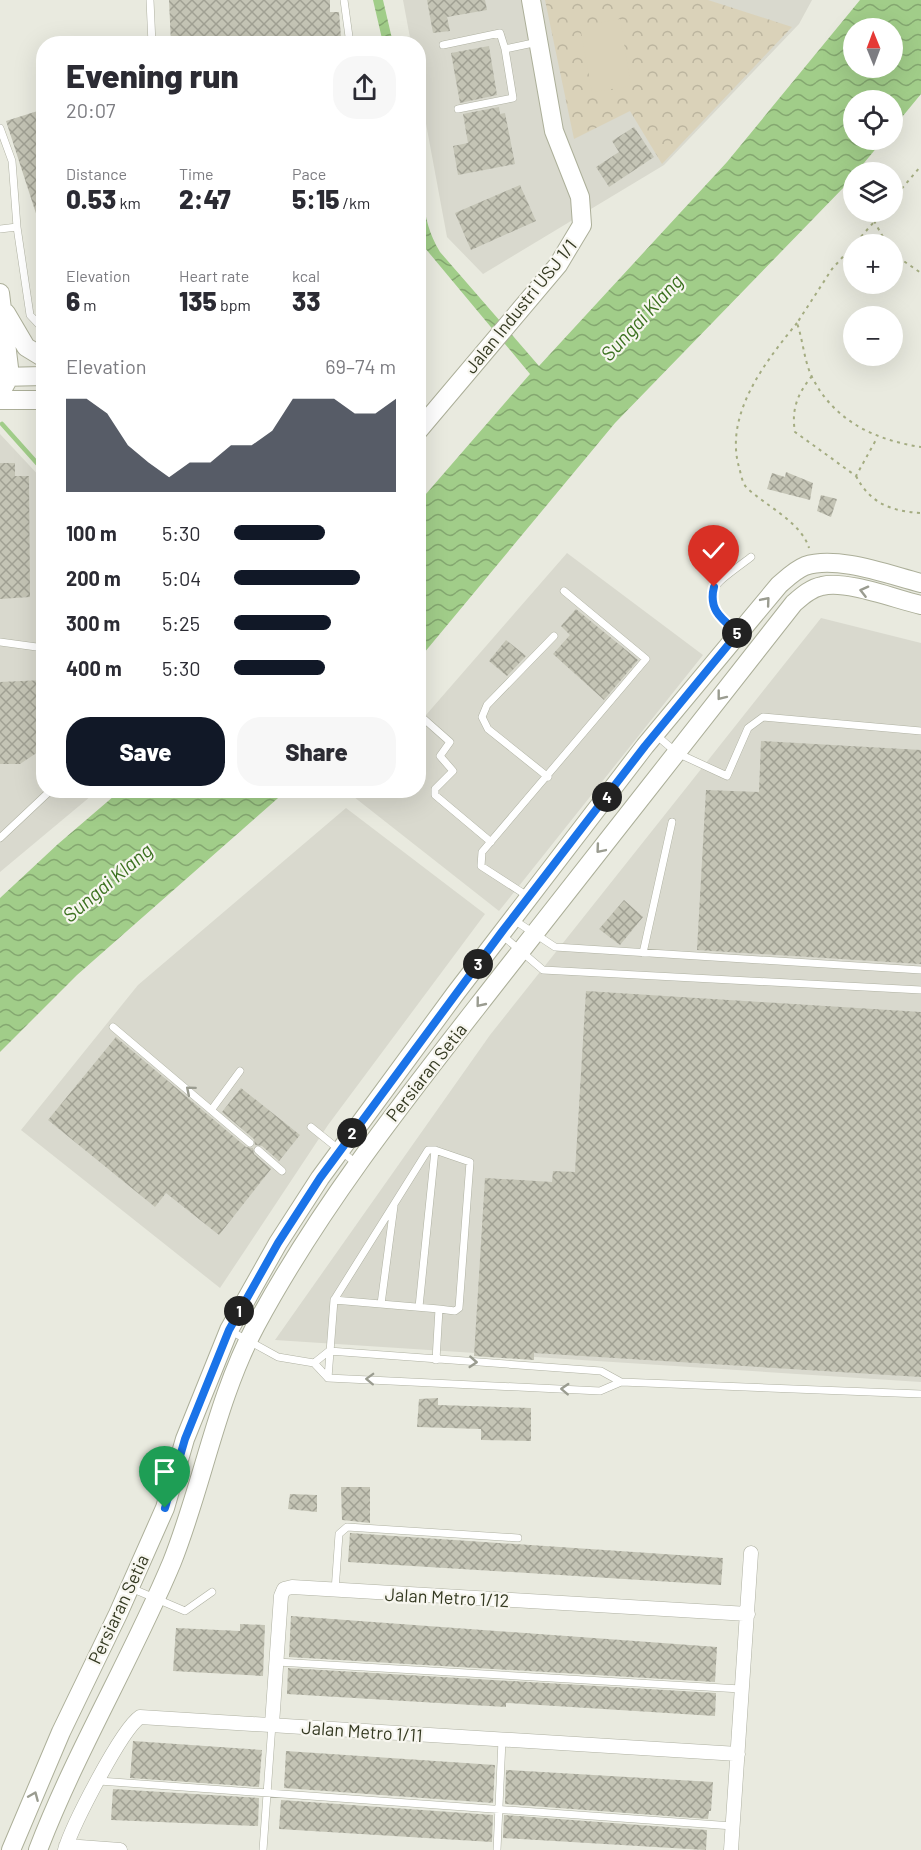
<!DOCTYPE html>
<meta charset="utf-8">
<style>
body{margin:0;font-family:Barlow,sans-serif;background:#f7f7f7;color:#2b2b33;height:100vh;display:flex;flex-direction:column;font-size:22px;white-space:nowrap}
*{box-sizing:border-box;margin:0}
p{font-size:20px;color:#7c7c81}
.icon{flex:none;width:33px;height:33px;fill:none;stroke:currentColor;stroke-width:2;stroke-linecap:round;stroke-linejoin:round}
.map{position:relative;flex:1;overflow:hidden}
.sheet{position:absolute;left:36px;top:36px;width:390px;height:762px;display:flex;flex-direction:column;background:#fff;border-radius:24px;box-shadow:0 6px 24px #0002}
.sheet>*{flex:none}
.needle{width:39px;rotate:359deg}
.controls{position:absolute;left:843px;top:18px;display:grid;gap:12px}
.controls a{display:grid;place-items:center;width:60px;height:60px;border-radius:50%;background:#fff;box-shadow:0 6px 24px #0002;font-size:30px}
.pin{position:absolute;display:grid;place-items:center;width:51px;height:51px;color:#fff;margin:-62px -26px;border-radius:50% 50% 50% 0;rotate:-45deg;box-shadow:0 0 6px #0007}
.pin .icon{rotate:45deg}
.km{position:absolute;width:30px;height:30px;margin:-15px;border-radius:50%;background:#222;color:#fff;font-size:16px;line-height:30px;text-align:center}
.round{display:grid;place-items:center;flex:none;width:63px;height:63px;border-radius:24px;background:#f7f7f7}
.headline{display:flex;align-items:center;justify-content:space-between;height:102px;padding:0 30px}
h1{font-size:33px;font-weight:800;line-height:45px}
.figures{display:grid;grid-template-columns:repeat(3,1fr);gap:9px;height:102px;padding:6px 30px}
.figures div{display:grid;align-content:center}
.figures b{font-size:26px;font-weight:800}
.figures small{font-size:16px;font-weight:400}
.figures p{font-size:16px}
.chart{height:168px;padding:12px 30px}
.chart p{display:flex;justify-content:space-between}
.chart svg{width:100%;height:108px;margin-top:6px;fill:#111827;opacity:.7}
.primary-button{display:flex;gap:12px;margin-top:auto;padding:12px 30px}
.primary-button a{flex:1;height:69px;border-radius:24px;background:#111827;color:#fff;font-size:24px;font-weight:800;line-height:69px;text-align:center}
.primary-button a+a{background:#f7f7f7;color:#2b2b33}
ul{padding:0 30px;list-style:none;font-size:20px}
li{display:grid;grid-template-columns:96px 72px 1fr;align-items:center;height:45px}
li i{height:15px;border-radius:8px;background:#111827}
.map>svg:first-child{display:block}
.built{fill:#d9d9ce}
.park{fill:url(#park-crowns)}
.pitch{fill:#dad2b9}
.water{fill:url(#water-waves);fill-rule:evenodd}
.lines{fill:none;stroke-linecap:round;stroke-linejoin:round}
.stream{stroke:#a1cd89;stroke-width:4.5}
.building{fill:url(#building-cross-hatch)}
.lane-casing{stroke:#afb1a2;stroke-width:8}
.street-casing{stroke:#afb1a2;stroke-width:15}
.secondary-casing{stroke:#acaf99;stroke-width:20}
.path{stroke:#a4ac81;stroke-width:2;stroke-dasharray:3 4.5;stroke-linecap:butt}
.lane{stroke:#fff;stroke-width:7}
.street{stroke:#fff;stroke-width:14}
.secondary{stroke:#fff;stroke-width:18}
.oneway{stroke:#9a9c90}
.route-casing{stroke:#fff;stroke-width:12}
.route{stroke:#1a73e8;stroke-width:8}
.labels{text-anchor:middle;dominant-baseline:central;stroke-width:4.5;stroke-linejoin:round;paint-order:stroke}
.street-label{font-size:18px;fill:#343921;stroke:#f7f6ef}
.water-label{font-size:20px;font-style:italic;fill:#3b711f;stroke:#f7f6ef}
</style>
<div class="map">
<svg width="921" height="1850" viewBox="0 0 921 1850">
<defs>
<pattern id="park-crowns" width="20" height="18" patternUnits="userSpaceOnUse" patternTransform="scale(1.5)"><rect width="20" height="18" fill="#dad2b9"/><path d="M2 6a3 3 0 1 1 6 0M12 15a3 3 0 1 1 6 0" fill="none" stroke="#bcb59f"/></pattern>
<pattern id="water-waves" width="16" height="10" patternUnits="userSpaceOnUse" patternTransform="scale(1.5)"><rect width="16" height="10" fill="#a1cd89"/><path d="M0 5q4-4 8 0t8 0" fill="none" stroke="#84a770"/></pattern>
<pattern id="building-cross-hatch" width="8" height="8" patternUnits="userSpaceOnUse" patternTransform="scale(1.5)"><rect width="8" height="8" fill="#c4c4b5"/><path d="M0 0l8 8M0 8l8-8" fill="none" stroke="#a0a093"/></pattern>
</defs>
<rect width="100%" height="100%" fill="#e9eadf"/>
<path class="built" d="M403,0h409l-13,24 -135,141 -181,109 -36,-37 -28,-151 -1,-42 -7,-1z
M0,434l43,46 1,310 53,1 -97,81z
M567,553l136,102 -204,256 -145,-114 5,-6 59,-1 1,-67z
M821,618l100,25v739l-646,-42 215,-305z
M346,808l139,106 -157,211 -108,163 -199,-158 117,-145z"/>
<path class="park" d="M545,0h163l84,27 -130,137 -32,-53 -56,28z"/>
<path class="pitch" d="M620,19l11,67 -39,6 -12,-66z"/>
<path class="water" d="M373,0h10l10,43h-10z
M860,0h61v94l-28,34 -1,-28h-38v40h29l-38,46 -230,237 -196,236v-157l111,-128 -105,-126 -6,-20 -1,-83c7,41 0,70 22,107l99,114 188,-204zM854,28h38v40h-38z
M121,790l165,1 -209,184 -77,77v-154l58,-54z"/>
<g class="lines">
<path class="stream" d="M2,424l42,47"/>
</g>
<path class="building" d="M169,0h161v12h9l2,25 -96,7h-74z
M427,0h58l2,10 -40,7 3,14 -17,2z
M489,46l8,49 -37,8 -9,-50z
M499,107l1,7 5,-1 10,51 -57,11 -5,-29 15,-3 -5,-29z
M44,109v120h-3l-35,-108z
M634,127l20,30 -45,30 -13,-20 23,-15 -7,-11z
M520,185l16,36 -65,29 -16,-37z
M0,463h15v13h14l1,121 -30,2z
M786,472l27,11 -3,17 -43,-11 5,-16 13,4z
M821,495l16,4 -6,18 -14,-6z
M576,609l62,51 -34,40 -51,-46 17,-19 -9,-9z
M506,640l20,16 -19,20 -18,-15z
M44,680v68l-24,16h-20v-82z
M761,741l160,9v214l-224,-14 9,-160 53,2z
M624,900l19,17 -23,28 -21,-16z
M586,991l335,21v365l-387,-24v7l-60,-4 11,-178 67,4 1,-11 22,1z
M116,1037l130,110 7,1 1,6 17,15 -52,66 -53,-42 -11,14 -107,-87z
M241,1088l59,47 -21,26 -17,-15 -7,-1 -1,-6 -32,-27z
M438,1398v7l93,3v33l-50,-1v-11l-64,-2 2,-28z
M341,1487h29v36l-28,-3z
M290,1494l27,1v17l-29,-3z
M350,1533l373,25 -2,27 -373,-23z
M291,1616l426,31 -2,35 -426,-25z
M240,1624l25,1 -2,51 -90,-5 3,-43 64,3z
M288,1668l428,25 -1,23 -209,-13v4l-219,-13z
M133,1741l129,9 -3,37 -129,-9z
M286,1751l209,14 -2,38 -209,-15z
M506,1770l207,12 -2,29h-2l-1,8 -203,-15z
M113,1789l146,9 -1,28 -147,-6z
M281,1800l212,15 -1,27 -213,-13z
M504,1815l203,15 -1,20 -203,-12z"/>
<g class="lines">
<defs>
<path id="lane" d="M150,0l2,44
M344,0l6,44
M443,45l57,-12 5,16 33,-7
M458,109l55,-11 -8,-49
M0,128l12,33 5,66 13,88 14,15
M0,229l17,-2
M738,633c-45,-41 -27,-45 13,-76
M0,642l44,6
M424,719l26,23 -10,14 13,15 -18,18v6l56,47
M656,735l21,18 50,23 21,-48 15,-11 158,14
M548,777l-60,-48 -6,-12 5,-12 67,-69
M0,838l51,-48
M529,897l-48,-31 1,-14 164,-193 -82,-68
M514,920l41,27 366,23
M502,935l41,35 378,20
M643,953l29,-131
M113,1027l137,116
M212,1109l28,-38
M311,1127l46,37
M258,1150l24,21
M334,1300l105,9
M381,1304l13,-98
M419,1307l16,-157
M229,1330l49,27 36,6 14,15 272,13 21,-9 300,12
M314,1363l15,-12 272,20 20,11
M328,1378l6,-78 94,-150h7l35,12 -11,146 -4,3 -16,-2 -3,51
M131,1588l54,23 27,-19
M335,1591l4,-57 8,-7 171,11
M277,1662l464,27
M99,1781l634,45
M263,1850l9,-126
M497,1850l5,-110"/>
<path id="street" d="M272,1724l9,-128 3,-7 8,-2 456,27
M66,1846l54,4
M65,1850c7,-24 56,-120 75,-133l598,37
M731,1850l20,-297"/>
<path id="secondary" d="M0,293l10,83 -10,18
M6,313l20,34 18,11
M0,377l44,-1
M0,400h44
M418,431l140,-166 24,-40 -2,-28 -26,-66 -23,-131
M11,1850l50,-118 57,-118 47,-106 20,-69 44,-109 49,-87 42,-65 135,-184 190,-248 134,-161c8,-7 16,-15 26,-19 32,-11 84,9 116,17
M38,1850c38,-99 93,-190 134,-288 31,-78 44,-162 84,-237 68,-126 158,-237 246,-350 97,-124 195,-248 292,-372 8,-7 17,-15 28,-17 25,-6 73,13 99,19"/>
</defs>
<use href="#lane" class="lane-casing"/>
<use href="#street" class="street-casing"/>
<use href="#secondary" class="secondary-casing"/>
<path class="path" d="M892,200l29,-34
M883,212l-51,57 -35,54c6,17 7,38 15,54 22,44 63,63 109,70
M874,221l13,23
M892,253l29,20
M797,323c-31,38 -73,91 -58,144 2,7 3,16 8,21 19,18 54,34 62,60
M812,376c-14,17 -21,33 -17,56l61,44 21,-38
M856,476c14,27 34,35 65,37"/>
<use href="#lane" class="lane"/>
<use href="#street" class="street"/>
<use href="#secondary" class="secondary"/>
</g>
<defs><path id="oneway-chevron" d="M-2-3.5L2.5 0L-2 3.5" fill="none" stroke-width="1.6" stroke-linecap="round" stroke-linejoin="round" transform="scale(1.5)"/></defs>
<g class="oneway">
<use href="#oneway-chevron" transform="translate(864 591) rotate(-166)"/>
<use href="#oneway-chevron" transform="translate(766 601) rotate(-50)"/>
<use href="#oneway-chevron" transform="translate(721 696) rotate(128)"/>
<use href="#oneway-chevron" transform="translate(600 849) rotate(130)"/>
<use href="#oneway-chevron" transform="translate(480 1003) rotate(129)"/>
<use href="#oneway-chevron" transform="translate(190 1090) rotate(-140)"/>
<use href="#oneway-chevron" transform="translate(473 1362) rotate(4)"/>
<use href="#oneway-chevron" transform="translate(370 1379) rotate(-178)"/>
<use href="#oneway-chevron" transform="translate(565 1389) rotate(-177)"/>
<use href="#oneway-chevron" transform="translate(34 1796) rotate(-67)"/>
</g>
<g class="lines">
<defs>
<path id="route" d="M165,1508l20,-69 44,-109 49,-87 42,-65 181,-245 144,-187 93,-113c-16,-14 -30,-23 -24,-46"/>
</defs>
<use href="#route" class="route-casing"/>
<use href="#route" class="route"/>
</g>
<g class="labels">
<g class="street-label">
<text transform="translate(520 306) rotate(-51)">Jalan Industri USJ 1/1</text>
<text transform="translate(426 1072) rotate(-52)">Persiaran Setia</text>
<text transform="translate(447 1597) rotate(3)">Jalan Metro 1/12</text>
<text transform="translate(118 1609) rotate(-65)">Persiaran Setia</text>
<text transform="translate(362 1731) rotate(4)">Jalan Metro 1/11</text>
</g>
<g class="water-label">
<text transform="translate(641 317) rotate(-47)">Sungai Klang</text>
<text transform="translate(107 882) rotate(-40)">Sungai Klang</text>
</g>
</g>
</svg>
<div class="controls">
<a><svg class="needle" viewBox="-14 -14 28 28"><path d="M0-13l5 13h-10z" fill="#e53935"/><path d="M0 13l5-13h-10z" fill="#7c7c81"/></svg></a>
<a><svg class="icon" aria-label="locate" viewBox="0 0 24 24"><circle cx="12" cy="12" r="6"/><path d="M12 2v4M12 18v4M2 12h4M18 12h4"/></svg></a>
<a><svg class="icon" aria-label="layers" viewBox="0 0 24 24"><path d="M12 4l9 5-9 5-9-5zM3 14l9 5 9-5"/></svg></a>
<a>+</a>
<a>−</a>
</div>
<div class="pin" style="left:165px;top:1508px;background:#1e9e55"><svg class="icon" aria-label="arrive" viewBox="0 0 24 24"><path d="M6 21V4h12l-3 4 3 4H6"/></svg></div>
<div class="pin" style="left:714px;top:587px;background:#d93025"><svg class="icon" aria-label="check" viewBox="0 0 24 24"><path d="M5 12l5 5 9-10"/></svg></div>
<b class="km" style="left:239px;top:1311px">1</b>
<b class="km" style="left:352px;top:1133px">2</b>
<b class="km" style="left:478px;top:964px">3</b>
<b class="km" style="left:607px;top:797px">4</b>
<b class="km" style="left:737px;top:633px">5</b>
<section class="sheet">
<div class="headline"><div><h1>Evening run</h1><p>20:07</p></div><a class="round"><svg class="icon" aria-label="share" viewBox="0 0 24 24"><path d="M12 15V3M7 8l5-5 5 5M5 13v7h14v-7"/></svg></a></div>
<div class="figures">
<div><p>Distance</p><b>0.53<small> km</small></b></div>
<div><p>Time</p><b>2:47</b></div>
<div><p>Pace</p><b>5:15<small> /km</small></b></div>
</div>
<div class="figures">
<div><p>Elevation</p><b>6<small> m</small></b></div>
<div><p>Heart rate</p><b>135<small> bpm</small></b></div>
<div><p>kcal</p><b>33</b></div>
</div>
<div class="chart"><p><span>Elevation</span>69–74 m</p>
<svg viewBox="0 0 160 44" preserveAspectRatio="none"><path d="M0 44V6L10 6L20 12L30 25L40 32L50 38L60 32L70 32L80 25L90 25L100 19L110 6L120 6L130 6L140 12L150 12L160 6V44z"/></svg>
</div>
<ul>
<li><b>100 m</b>5:30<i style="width:56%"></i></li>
<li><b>200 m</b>5:04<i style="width:78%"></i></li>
<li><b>300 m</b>5:25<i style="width:60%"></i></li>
<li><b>400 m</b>5:30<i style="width:56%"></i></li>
</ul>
<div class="primary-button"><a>Save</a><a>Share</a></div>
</section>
</div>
